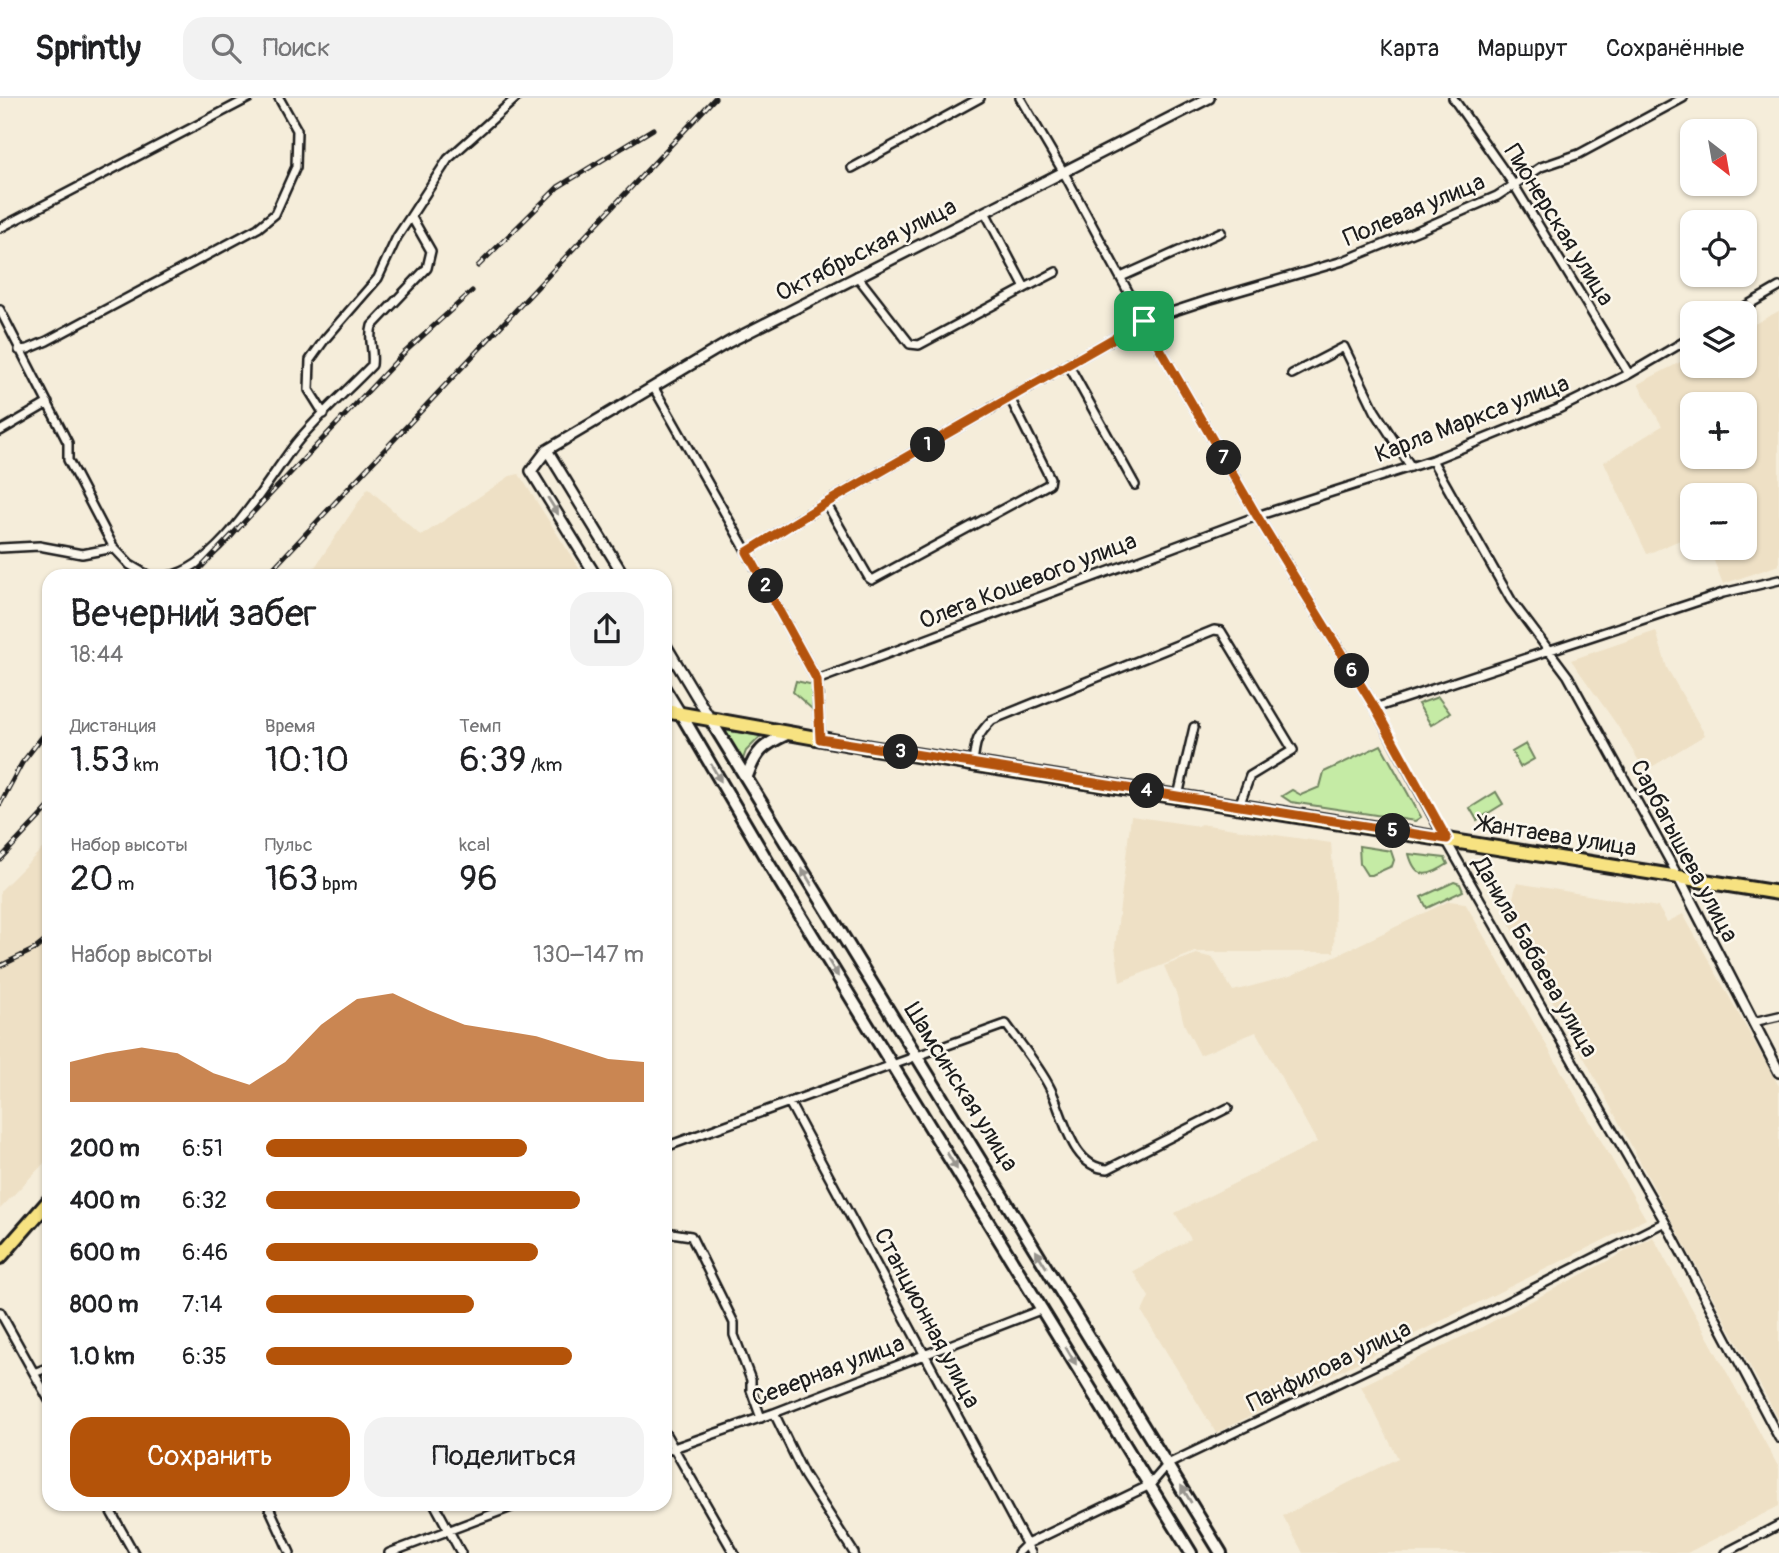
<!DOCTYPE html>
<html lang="ru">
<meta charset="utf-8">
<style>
body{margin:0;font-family:Pangolin,sans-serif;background:#f2f2f2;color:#202124;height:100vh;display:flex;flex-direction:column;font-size:26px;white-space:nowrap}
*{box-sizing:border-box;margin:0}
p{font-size:23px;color:#757577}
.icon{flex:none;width:38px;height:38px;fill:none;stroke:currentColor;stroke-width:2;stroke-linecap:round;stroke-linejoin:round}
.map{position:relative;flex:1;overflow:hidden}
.drawer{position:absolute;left:42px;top:471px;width:630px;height:942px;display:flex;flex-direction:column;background:#fff;border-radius:21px;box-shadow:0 2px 5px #0004}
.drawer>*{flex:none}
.needle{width:46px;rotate:149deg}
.fabs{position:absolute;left:1680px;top:21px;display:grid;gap:14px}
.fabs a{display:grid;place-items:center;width:77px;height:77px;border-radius:14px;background:#fff;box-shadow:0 2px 5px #0004;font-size:35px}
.pin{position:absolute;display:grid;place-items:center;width:60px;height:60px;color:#fff;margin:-30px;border-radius:14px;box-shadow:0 4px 10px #0006}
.km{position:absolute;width:35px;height:35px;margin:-18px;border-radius:50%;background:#222;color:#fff;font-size:19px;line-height:35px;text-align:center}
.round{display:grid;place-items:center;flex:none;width:74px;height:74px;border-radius:21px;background:#f2f2f2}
.headline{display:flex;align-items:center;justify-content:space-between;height:119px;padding:0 28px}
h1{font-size:38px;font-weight:600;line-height:52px}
.stats{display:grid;grid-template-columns:repeat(3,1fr);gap:10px;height:119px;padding:7px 28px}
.stats div{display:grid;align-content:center}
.stats b{font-size:35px;font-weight:600}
.stats small{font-size:19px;font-weight:400}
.stats p{font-size:19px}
.chart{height:196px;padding:14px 28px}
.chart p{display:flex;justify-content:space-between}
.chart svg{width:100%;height:126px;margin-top:7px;fill:#b45309;opacity:.7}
.cta{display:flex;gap:14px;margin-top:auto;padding:14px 28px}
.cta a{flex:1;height:80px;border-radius:21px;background:#b45309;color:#fff;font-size:28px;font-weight:600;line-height:80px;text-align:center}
.cta a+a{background:#f2f2f2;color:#202124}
ul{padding:0 28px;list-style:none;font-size:23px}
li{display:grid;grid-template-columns:112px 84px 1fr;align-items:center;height:52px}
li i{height:18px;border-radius:9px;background:#b45309}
header{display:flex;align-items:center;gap:42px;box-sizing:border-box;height:98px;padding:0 35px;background:#fff;border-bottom:2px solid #e0e0e0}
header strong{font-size:33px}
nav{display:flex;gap:38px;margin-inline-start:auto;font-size:24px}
.search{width:490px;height:63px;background:#f2f2f2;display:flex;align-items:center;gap:18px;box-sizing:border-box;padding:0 24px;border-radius:21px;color:#757577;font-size:26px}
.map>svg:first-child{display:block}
.built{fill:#eee0c5;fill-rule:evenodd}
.green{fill:#c5eba5;stroke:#708460;stroke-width:2}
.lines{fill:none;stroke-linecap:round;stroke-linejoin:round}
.minor-casing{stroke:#1c1c1c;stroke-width:12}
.tertiary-casing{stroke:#1c1c1c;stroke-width:14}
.secondary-casing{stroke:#1c1c1c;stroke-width:16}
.primary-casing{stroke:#1c1c1c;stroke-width:18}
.minor{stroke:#fbf7ec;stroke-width:7}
.tertiary{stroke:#fbf7ec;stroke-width:9}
.secondary{stroke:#fbf7ec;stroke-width:10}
.primary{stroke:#f7e281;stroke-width:12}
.rail-casing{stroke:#1c1c1c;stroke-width:5}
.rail{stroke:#fbf7ec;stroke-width:2.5;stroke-dasharray:8;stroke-linecap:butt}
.oneway{fill:#97948e}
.route-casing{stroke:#fff;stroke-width:14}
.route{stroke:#b45309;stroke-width:9}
.labels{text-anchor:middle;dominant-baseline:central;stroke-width:5;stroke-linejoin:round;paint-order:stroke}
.street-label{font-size:24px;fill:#1c1c1c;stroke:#fbf7ec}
</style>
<header>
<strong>Sprintly</strong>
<div class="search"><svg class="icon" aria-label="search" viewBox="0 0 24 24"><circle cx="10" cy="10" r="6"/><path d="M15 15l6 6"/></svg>Поиск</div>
<nav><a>Карта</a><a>Маршрут</a><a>Сохранённые</a></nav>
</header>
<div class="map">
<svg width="1779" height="1455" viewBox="0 0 1779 1455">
<rect width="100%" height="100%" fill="#f5edda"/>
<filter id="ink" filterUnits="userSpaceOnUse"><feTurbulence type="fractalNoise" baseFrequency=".0143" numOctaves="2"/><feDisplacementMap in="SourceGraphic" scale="14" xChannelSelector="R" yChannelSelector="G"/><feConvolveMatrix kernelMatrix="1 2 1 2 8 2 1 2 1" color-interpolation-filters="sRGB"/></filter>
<g filter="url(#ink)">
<path class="built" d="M1779,213v254l-56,19 -14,-36h36v-53h-53v40l-45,19 -43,-92 58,-36 -24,-42 54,-28v10h53v-37zM1745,306v53h-53v-53z
M519,376l63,99 -10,3h-263l59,-88 53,48 89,-60z
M1656,533l11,37 38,67 -60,36 -28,-46 -46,-65z
M1131,718l68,10 1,-2 131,19 4,53 -1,56h-139l-75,30 -5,-35z
M49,744v316l-49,51v-318z
M1517,785l141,24 9,15 16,-8 96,172v334l-191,-355 -81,-146z
M1449,803l16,2 181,316 -430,214 -74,-121 7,-15 -16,-26 58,-32 -16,-26 142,-71 -61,-110 -56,23 -16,-31 -7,-28 -13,-30 33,-12 16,4 20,33 57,-15 54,-24z
M1653,1139l126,231v38l-92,47h-384l-20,-37 115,-58 -37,-72 119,-58z"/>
<path class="green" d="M796,583l18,4 -2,24 -19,-17z
M1438,599l12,16 -19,12 -13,-21z
M722,632l39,6 -15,15 -4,11z
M1526,646l8,15 -14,8 -8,-15z
M1381,647l40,72 -6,4 -124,-19 -9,-6 10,-6 9,5 19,-8 4,-15z
M1496,694l7,12 -26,16 -7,-12z
M1359,748l32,5 3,9 -2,6 -20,9h-5l-7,-11z
M1409,756l36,4 3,6c-20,13 -32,16 -39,-10z
M1454,784l6,2 3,7 -36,17 -6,-11z"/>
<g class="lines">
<defs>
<path id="minor" d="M1020,0l44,75 80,148 113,195 118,192 64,120 226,394 114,216
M1453,0l61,87 115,189
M852,70l128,-70
M0,130l249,-130
M857,178l53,68 9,1 106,-57 -40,-76
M1121,179l100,-45
M1025,190l31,-16
M0,212l68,133v17l46,88 16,17 19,11
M1734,215l45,-26
M19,252l9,-1 19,-8 211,-113 17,-14 21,-47 1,-37 -18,-32
M1068,266l67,121
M1292,276l52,-27 31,64 36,56
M654,290l93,164 70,128 3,59
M324,316l-15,-24 1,-30 15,-21 53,-61 19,-41 14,-21
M0,333l48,-28
M1432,362l79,140 57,76 110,200
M826,405l43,75 3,2 177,-96 1,-6 -40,-80
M0,450l39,-2 43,8 32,-6
M747,454l79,-49 318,-182 64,-21 135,-39 76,-31 78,-34 44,-29 38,-13 104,-56
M168,478c51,-8 99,-96 129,-134 22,-27 51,-52 75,-77 2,-15 -4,-26 0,-39l55,-58 4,-17 -20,-35 37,-57 68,-61
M817,582l440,-164 175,-56 126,-51 71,-35 63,-37
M1375,610l348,-115 56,-13
M973,666c2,-22 4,-29 19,-44l222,-90 7,1 72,119 -43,26 -11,30
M1178,698l16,-69
M1753,924l26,-6
M789,1004l242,451
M665,1049l341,-123c15,21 33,42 44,64 14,27 21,80 58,81l120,-61
M665,1134l26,4 43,87v12l17,45v10l10,28
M0,1214l49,88
M34,1275l15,-6
M774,1315l30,62 50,78
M665,1335l69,120
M665,1353l109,-38 269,-104
M106,1405l28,50
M267,1405l23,50
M434,1405l27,50
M389,1455l133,-50
M1018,1455l9,-9 123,-59 18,-21 319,-152 178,-90
M1725,1455l54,-28"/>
<path id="tertiary" d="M547,352l77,126
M596,478l-65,-105 16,-21 182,-108 480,-244
M665,546l45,75
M665,590l16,26
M1678,778l101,196"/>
<path id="secondary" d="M681,616l88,150 422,689
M710,621l511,834
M747,678c9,-25 16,-31 40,-42"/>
<path id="primary" d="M665,613l207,37 907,145
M0,1159l49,-56"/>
</defs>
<use href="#minor" class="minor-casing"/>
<use href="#tertiary" class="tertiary-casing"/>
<use href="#secondary" class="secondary-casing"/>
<use href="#primary" class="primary-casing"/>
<use href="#minor" class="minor"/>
<use href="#tertiary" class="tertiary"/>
<use href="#secondary" class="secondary"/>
<use href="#primary" class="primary"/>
<defs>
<path id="rail" d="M478,168l80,-79 95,-58
M193,478l212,-224 67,-61
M266,478l449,-478
M0,706l22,-41 27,-35
M0,761l49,-52
M0,868l35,-17 14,-11"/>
</defs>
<use href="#rail" class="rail-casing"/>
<use href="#rail" class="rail"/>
</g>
<defs><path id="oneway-solid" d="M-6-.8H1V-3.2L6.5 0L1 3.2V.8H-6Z" transform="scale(1.75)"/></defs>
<g class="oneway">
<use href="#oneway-solid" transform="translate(553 408) rotate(58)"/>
<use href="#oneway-solid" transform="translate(716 675) rotate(60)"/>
<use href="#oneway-solid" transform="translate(807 779) rotate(-121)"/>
<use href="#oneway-solid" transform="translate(833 870) rotate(59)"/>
<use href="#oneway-solid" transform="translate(952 1063) rotate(59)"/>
<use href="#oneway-solid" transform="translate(1041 1161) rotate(-122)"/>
<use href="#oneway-solid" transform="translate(1071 1258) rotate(59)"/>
<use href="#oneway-solid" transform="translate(1186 1396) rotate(-121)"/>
</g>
</g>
<g class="lines" filter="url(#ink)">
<defs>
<path id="route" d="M1144,223l113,195 118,192 72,131 -627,-100 -3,-59 -70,-128 79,-49z"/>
</defs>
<use href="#route" class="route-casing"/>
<use href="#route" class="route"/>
</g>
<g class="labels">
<g class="street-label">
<text transform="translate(1414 112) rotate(-23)">Полевая улица</text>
<text transform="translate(1559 127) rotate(58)">Пионерская улица</text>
<text transform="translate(866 152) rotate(-27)">Октябрьская улица</text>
<text transform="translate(1472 321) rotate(-21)">Карла Маркса улица</text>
<text transform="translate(1028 483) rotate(-21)">Олега Кошевого улица</text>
<text transform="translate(1557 738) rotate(9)">Жантаева улица</text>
<text transform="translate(1684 753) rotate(62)">Сарбагышева улица</text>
<text transform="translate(1535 859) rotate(60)">Данила Бабаева улица</text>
<text transform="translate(961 989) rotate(58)">Шамсинская улица</text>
<text transform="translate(927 1220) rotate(62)">Станционная улица</text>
<text transform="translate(1329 1268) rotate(-26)">Панфилова улица</text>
<text transform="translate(828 1273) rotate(-21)">Северная улица</text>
</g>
</g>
</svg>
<div class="fabs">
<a><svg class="needle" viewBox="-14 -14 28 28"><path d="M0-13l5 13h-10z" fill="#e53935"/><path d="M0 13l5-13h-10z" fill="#757577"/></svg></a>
<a><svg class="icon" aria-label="locate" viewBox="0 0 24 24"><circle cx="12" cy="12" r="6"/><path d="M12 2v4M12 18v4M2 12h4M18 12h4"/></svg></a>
<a><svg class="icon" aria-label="layers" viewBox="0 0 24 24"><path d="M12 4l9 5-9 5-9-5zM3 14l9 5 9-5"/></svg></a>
<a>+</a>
<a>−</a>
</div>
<div class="pin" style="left:1144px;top:223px;background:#1e9e55"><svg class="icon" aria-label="arrive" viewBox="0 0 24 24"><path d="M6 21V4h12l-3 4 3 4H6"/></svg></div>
<b class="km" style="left:928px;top:347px">1</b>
<b class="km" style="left:766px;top:488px">2</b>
<b class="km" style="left:901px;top:654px">3</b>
<b class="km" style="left:1147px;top:693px">4</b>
<b class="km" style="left:1393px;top:733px">5</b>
<b class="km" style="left:1352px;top:573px">6</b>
<b class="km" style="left:1224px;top:360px">7</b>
<section class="drawer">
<div class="headline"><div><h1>Вечерний забег</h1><p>18:44</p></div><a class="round"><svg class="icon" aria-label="share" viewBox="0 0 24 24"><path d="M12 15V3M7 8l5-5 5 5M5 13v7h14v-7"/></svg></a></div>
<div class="stats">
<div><p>Дистанция</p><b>1.53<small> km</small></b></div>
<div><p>Время</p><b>10:10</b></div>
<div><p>Темп</p><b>6:39<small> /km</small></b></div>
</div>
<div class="stats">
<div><p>Набор высоты</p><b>20<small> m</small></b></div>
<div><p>Пульс</p><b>163<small> bpm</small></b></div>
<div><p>kcal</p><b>96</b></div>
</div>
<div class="chart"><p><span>Набор высоты</span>130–147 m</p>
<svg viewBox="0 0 160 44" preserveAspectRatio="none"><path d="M0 44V30L10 27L20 25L30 27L40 34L50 38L60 30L70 17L80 8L90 6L100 12L110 17L120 19L130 21L140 25L150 29L160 30V44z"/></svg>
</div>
<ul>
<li><b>200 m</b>6:51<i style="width:69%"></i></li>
<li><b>400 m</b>6:32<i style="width:83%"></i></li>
<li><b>600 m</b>6:46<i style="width:72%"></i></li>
<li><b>800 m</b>7:14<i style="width:55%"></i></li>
<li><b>1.0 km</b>6:35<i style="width:81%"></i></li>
</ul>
<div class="cta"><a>Сохранить</a><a>Поделиться</a></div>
</section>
</div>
